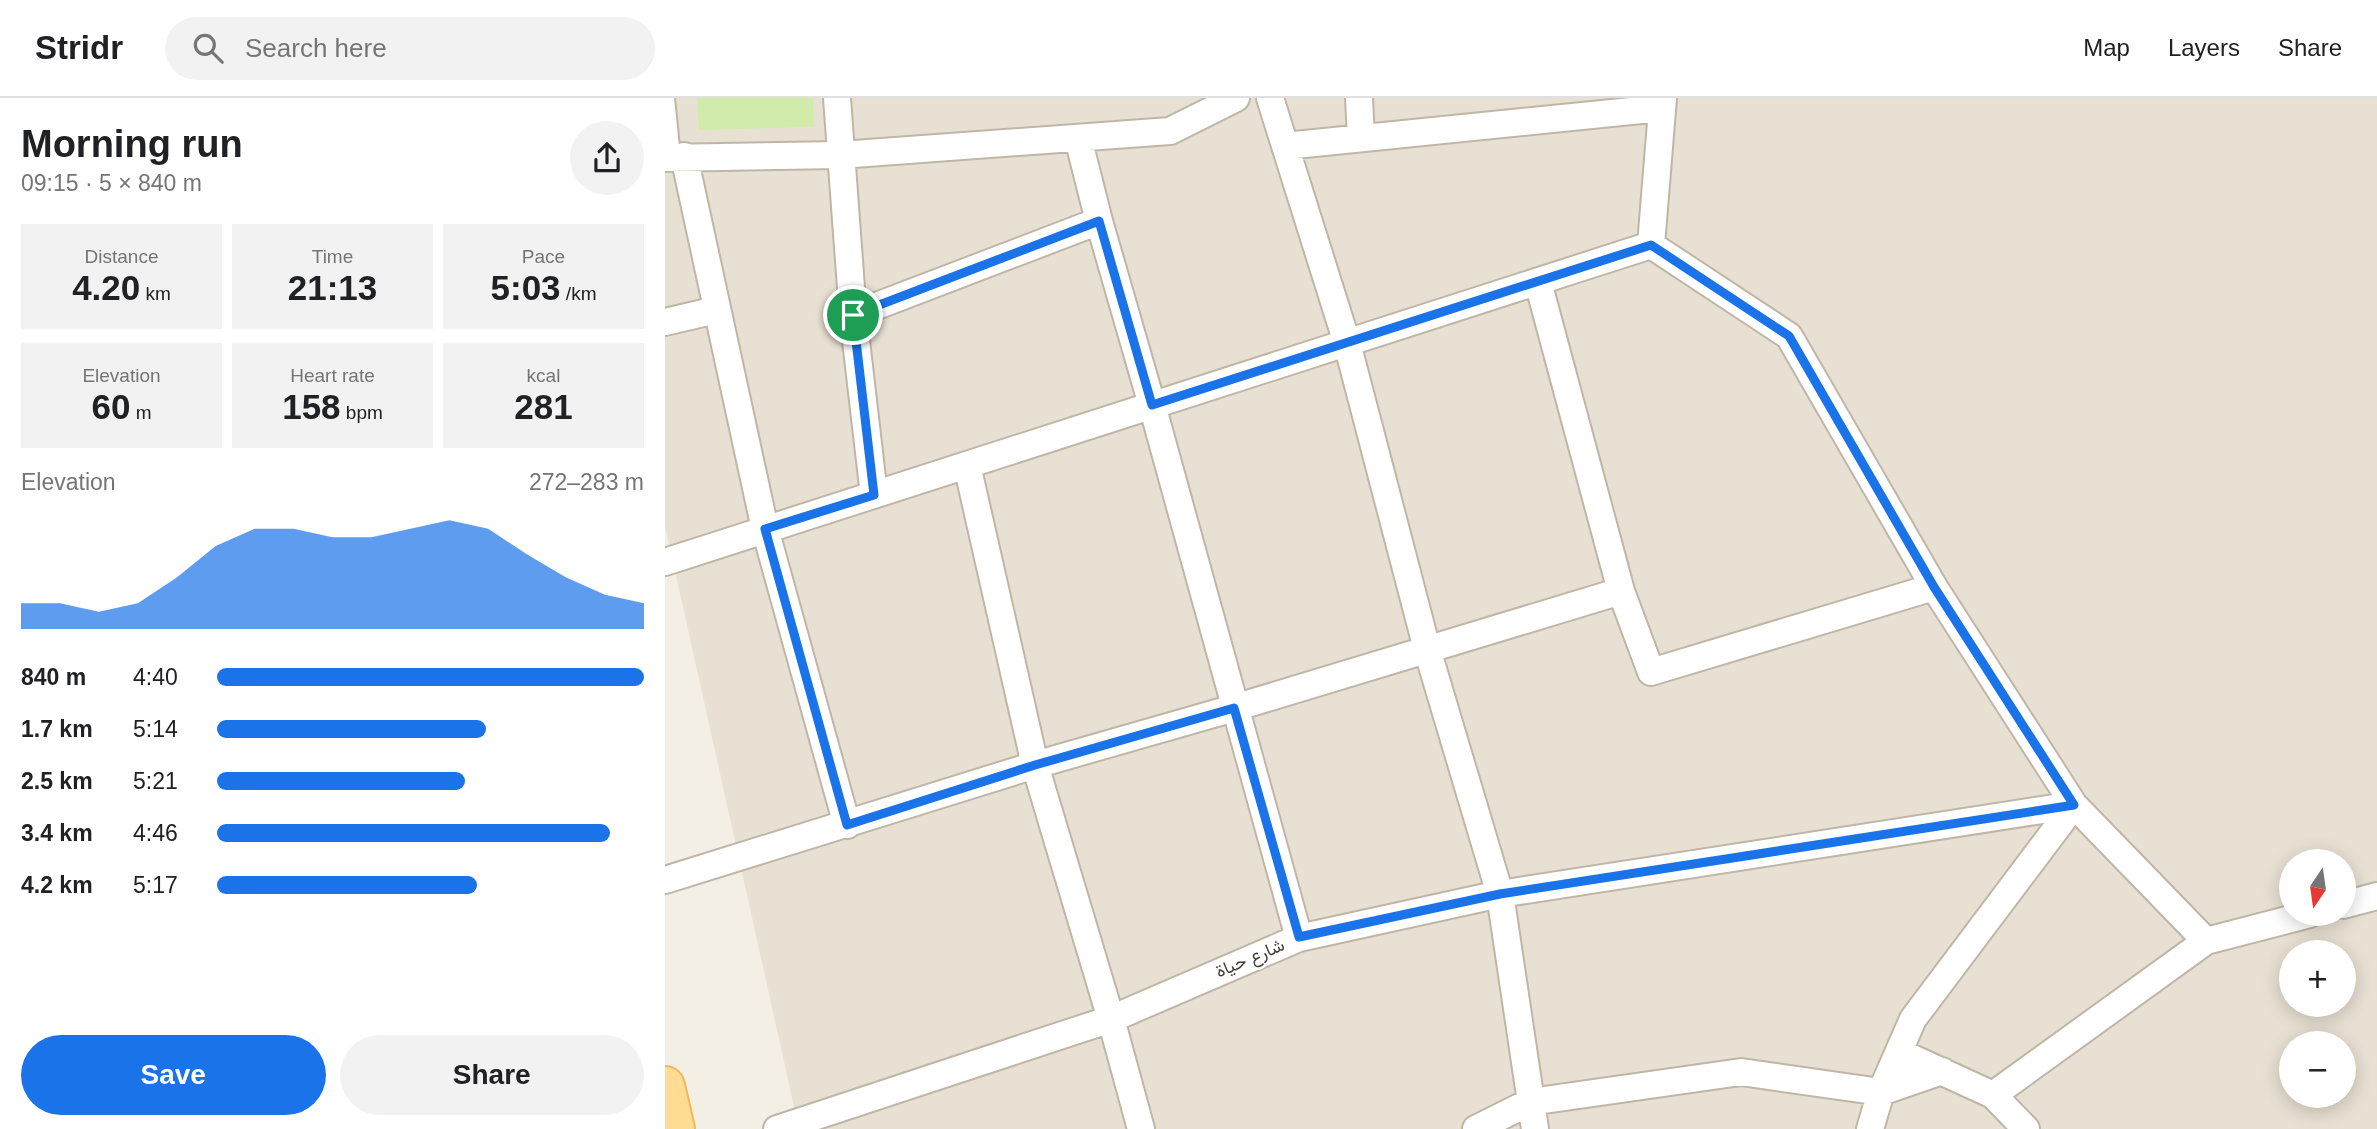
<!DOCTYPE html>
<meta charset="utf-8">
<style>
body{margin:0;font-family:Helvetica,Vazirmatn,sans-serif;background:#f2f2f2;color:#202124;height:100vh;display:flex;flex-direction:column;font-size:26px;white-space:nowrap}
*{box-sizing:border-box;margin:0}
p{font-size:23px;color:#757577}
.icon{flex:none;width:38px;height:38px;fill:none;stroke:currentColor;stroke-width:2;stroke-linecap:round;stroke-linejoin:round}
.map{position:relative;flex:1;overflow:hidden}
.sheet{display:flex;flex-direction:column;background:#fff;width:665px}
.sheet>*{flex:none}
.needle{width:46px;rotate:193deg}
.buttons{position:absolute;left:1614px;top:751px;display:grid;gap:14px}
.buttons a{display:grid;place-items:center;width:77px;height:77px;border-radius:50%;background:#fff;box-shadow:0 4px 18px #0003;font-size:35px}
.pin{position:absolute;display:grid;place-items:center;width:60px;height:60px;color:#fff;margin:-30px;border:4px solid #fff;border-radius:50%;box-shadow:0 2px 7px #0007}
.round{display:grid;place-items:center;flex:none;width:74px;height:74px;border-radius:37px;background:#f2f2f2}
.head{display:flex;align-items:center;justify-content:space-between;height:119px;padding:0 21px}
h1{font-size:38px;font-weight:800;line-height:52px}
.stats{display:grid;grid-template-columns:repeat(3,1fr);gap:10px;height:119px;padding:7px 21px}
.stats div{display:grid;align-content:center;border-radius:0px;background:#f2f2f2;text-align:center}
.stats b{font-size:35px;font-weight:800}
.stats small{font-size:19px;font-weight:400}
.stats p{font-size:19px}
.chart{height:196px;padding:14px 21px}
.chart p{display:flex;justify-content:space-between}
.chart svg{width:100%;height:126px;margin-top:7px;fill:#1a73e8;opacity:.7}
.button{display:flex;gap:14px;margin-top:auto;padding:14px 21px}
.button a{flex:1;height:80px;border-radius:42px;background:#1a73e8;color:#fff;font-size:28px;font-weight:800;line-height:80px;text-align:center}
.button a+a{background:#f2f2f2;color:#202124}
ul{padding:0 21px;list-style:none;font-size:23px}
li{display:grid;grid-template-columns:112px 84px 1fr;align-items:center;height:52px}
li i{height:18px;border-radius:9px;background:#1a73e8}
header{display:flex;align-items:center;gap:42px;box-sizing:border-box;height:98px;padding:0 35px;background:#fff;border-bottom:2px solid #e0e0e0}
header strong{font-size:33px}
nav{display:flex;gap:38px;margin-inline-start:auto;font-size:24px}
.search{width:490px;height:63px;background:#f2f2f2;display:flex;align-items:center;gap:18px;box-sizing:border-box;padding:0 24px;border-radius:38px;color:#757577;font-size:26px}
main{display:flex;flex:1;min-height:0}
.map>svg:first-child{display:block}
.residential{fill:#e8e0d2;fill-rule:evenodd}
.green{fill:#d1ecaa}
.lines{fill:none;stroke-linecap:round;stroke-linejoin:round}
.lane-casing{stroke:#c0b6a7;stroke-width:18}
.street-casing{stroke:#c0b6a7;stroke-width:30}
.primary-casing{stroke:#edba5a;stroke-width:42}
.lane{stroke:#fff;stroke-width:14}
.street{stroke:#fff;stroke-width:26}
.primary{stroke:#ffdb93;stroke-width:38}
.route-casing{stroke:#fff;stroke-width:14}
.route{stroke:#1a73e8;stroke-width:9}
.labels{text-anchor:middle;dominant-baseline:central;stroke-width:5;stroke-linejoin:round;paint-order:stroke}
.street-label{font-size:18px;fill:#473f34;stroke:#fff}
</style>
<header>
<strong>Stridr</strong>
<div class="search"><svg class="icon" aria-label="search" viewBox="0 0 24 24"><circle cx="10" cy="10" r="6"/><path d="M15 15l6 6"/></svg>Search here</div>
<nav><a>Map</a><a>Layers</a><a>Share</a></nav>
</header>
<main>
<section class="sheet">
<div class="head"><div><h1>Morning run</h1><p>09:15 · 5 × 840 m</p></div><a class="round"><svg class="icon" aria-label="share" viewBox="0 0 24 24"><path d="M12 15V3M7 8l5-5 5 5M5 13v7h14v-7"/></svg></a></div>
<div class="stats">
<div><p>Distance</p><b>4.20<small> km</small></b></div>
<div><p>Time</p><b>21:13</b></div>
<div><p>Pace</p><b>5:03<small> /km</small></b></div>
</div>
<div class="stats">
<div><p>Elevation</p><b>60<small> m</small></b></div>
<div><p>Heart rate</p><b>158<small> bpm</small></b></div>
<div><p>kcal</p><b>281</b></div>
</div>
<div class="chart"><p><span>Elevation</span>272–283 m</p>
<svg viewBox="0 0 160 44" preserveAspectRatio="none"><path d="M0 44V35L10 35L20 38L30 35L40 26L50 15L60 9L70 9L80 12L90 12L100 9L110 6L120 9L130 18L140 26L150 32L160 35V44z"/></svg>
</div>
<ul>
<li><b>840 m</b>4:40<i style="width:100%"></i></li>
<li><b>1.7 km</b>5:14<i style="width:63%"></i></li>
<li><b>2.5 km</b>5:21<i style="width:58%"></i></li>
<li><b>3.4 km</b>4:46<i style="width:92%"></i></li>
<li><b>4.2 km</b>5:17<i style="width:61%"></i></li>
</ul>
<div class="button"><a>Save</a><a>Share</a></div>
</section>
<div class="map">
<svg width="1712" height="1031" viewBox="0 0 1712 1031">
<rect width="100%" height="100%" fill="#f4efe5"/>
<path class="residential" d="M0,0h1712v1031h-1578l-134,-603zM1626,763h52v53h-52zM1626,854h52v52h-52zM1626,945h52v53h-52z"/>
<path class="green" d="M32,0h116l1,29 -115,3z"/>
<g class="lines">
<defs>
<path id="lane" d="M2,0l6,59"/>
<path id="street" d="M172,0l16,217 21,180
M605,0l77,245 80,306 73,245 35,235
M694,0l2,40
M413,40l21,83 53,184 147,533
M620,48l376,-38
M19,58l81,373 82,296
M0,60l175,-3 330,-24 66,-33
M986,147l138,91 145,251 140,218 132,136
M986,147l12,-147
M873,184l83,309 30,81 283,-85
M188,217l246,-94
M0,224l51,-12
M302,367l68,300 76,254 30,110
M0,464l986,-317
M0,782l370,-115 199,-57 387,-117
M1678,807l34,-9
M1234,954l94,43 213,-154 104,-27
M1328,997l33,34
M112,1031l334,-110 188,-81 201,-44 574,-89
M811,1031l54,-27 211,-30 140,20 61,-21
M1205,1031l11,-37 32,-73 161,-214"/>
<path id="primary" d="M0,988l10,43"/>
</defs>
<use href="#lane" class="lane-casing"/>
<use href="#street" class="street-casing"/>
<use href="#primary" class="primary-casing"/>
<use href="#lane" class="lane"/>
<use href="#street" class="street"/>
<use href="#primary" class="primary"/>
</g>
<g class="lines">
<defs>
<path id="route" d="M434,123l53,184 499,-160 138,91 145,251 140,218 -574,89 -201,43 -65,-229 -199,57 -188,60 -82,-296 109,-34 -21,-180z"/>
</defs>
<use href="#route" class="route-casing"/>
<use href="#route" class="route"/>
</g>
<g class="labels">
<g class="street-label">
<text transform="translate(585 860) rotate(-23)">شارع حياة</text>
</g>
</g>
</svg>
<div class="buttons">
<a><svg class="needle" viewBox="-14 -14 28 28"><path d="M0-13l5 13h-10z" fill="#e53935"/><path d="M0 13l5-13h-10z" fill="#757577"/></svg></a>
<a>+</a>
<a>−</a>
</div>
<div class="pin" style="left:188px;top:217px;background:#1e9e55"><svg class="icon" aria-label="arrive" viewBox="0 0 24 24"><path d="M6 21V4h12l-3 4 3 4H6"/></svg></div>
</div>
</main>
